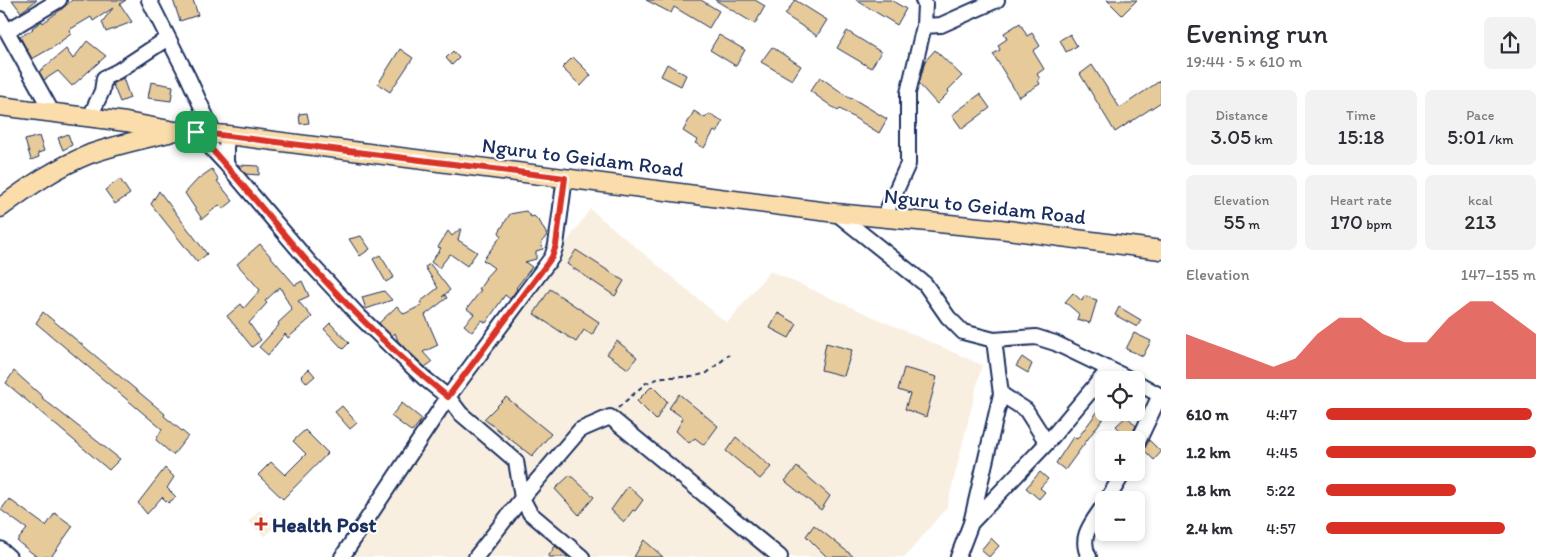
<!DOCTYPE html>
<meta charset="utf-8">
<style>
body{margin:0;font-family:Itim,sans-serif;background:#f2f2f3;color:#2b2b33;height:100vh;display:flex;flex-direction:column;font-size:19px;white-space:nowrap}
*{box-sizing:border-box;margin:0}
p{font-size:16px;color:#7c7c81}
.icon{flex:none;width:28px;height:28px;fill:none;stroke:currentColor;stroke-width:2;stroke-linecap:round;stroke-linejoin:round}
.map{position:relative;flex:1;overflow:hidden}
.details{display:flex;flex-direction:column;background:#fff;width:400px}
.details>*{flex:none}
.controls{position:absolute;left:1095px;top:371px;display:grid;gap:10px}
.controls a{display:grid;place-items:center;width:50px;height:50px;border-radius:8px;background:#fff;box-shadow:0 2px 8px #0003;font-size:25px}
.pin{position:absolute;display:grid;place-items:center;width:42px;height:42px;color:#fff;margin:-21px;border-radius:10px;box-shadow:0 2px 8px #0006}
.round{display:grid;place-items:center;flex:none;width:52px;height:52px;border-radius:8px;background:#f2f2f3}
.headline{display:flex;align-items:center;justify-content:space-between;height:85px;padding:0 25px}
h1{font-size:28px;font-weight:600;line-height:38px}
.stats{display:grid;grid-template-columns:repeat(3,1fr);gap:8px;height:85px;padding:5px 25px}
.stats div{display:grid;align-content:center;border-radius:8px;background:#f2f2f3;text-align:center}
.stats b{font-size:21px;font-weight:600}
.stats small{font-size:14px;font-weight:400}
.stats p{font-size:14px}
.chart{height:140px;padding:10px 25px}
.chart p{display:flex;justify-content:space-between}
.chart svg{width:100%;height:90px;margin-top:5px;fill:#d93025;opacity:.7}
ul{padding:0 25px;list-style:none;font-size:16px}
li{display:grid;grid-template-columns:80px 60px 1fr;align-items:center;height:38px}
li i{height:12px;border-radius:6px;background:#d93025}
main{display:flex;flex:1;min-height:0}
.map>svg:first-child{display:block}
.built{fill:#f8efe1}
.building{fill:#e6ca9a;stroke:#1b2f5e}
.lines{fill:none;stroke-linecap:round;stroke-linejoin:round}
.minor-casing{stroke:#1b2f5e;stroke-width:18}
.major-casing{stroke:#1b2f5e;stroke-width:21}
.path{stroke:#1b2f5e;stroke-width:2;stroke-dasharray:5 4;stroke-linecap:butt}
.minor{stroke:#fff;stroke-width:14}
.major{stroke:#faddab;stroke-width:18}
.route-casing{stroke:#fff;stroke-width:10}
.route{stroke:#d93025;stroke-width:6}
.poi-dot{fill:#c8321e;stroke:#fff;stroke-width:2}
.labels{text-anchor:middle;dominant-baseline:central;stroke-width:4;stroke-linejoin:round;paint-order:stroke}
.street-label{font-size:21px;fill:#1b2f5e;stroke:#fff}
.poi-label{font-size:21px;font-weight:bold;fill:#1b2f5e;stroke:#fff;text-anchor:start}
</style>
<main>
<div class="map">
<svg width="1161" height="557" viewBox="0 0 1161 557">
<rect width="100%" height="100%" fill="#fff"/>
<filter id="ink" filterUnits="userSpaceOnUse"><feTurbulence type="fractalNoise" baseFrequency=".02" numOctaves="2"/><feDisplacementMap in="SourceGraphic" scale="10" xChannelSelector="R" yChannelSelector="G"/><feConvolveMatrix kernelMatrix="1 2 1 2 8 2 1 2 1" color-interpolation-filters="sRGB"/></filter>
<g filter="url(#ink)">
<path class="built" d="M590,209l137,114 43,-52 212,94 -35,142 -42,50h-553l99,-150z
M259,510l15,16 -9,11 -17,-16z"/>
<path class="building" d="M12,0h25l-16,12z
M72,0h54l-6,4 12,18 -26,10 -4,-10 11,-14 -20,13 -2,-4 -22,13 2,4 -10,7 1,1 -30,17 -12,-22 13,-8 -1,-1 10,-7 1,2 20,-15z
M173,0h20l5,15 -18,6z
M646,0h55l18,11 -10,17 -35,-21 -3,6z
M715,0h40l10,6 -10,18z
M795,0l32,20 -10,16 -32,-21z
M856,0h35l15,9 -9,16z
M1107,0h30l-15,15z
M1020,23l7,13 5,-3 8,13 -7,5 11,18 -7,5 3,5 -2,1 2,4 -21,13 -26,-43 7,-4 -2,-5 9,-6 -3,-6z
M847,31l34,21 -10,16 -34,-20z
M1070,34l7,12 -11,6 -6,-12z
M719,35l26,15 -9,16 -26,-16z
M87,41l19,15 -34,30 -14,-15 -14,9 -5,-8 27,-23 7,10z
M772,47l29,19 -9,14 -31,-18z
M400,49l13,9 -23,34 -12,-8z
M935,50l27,26 -14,14 1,2 -12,12 -18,-20 6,-23z
M453,51l6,7 -7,7 -6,-7z
M573,57l18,18 -10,11 -19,-18z
M667,64l19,11 -5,11 -20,-10z
M1092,65l28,43 41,-28v22l-46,30 -35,-58z
M820,77l31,22 1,-1 35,21 -8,14 -39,-24 -2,2 -28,-20z
M123,78l7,20 -10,4 -7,-17 -1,1v-2z
M151,82l22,4 -2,15 -23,-3z
M980,94l10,14 -28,21 -10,-14z
M694,111l11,7 4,-4 14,8 -6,11 -3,-2 -10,17 -9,-5 2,-3 -14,-9z
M307,113l2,10 -9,1 -1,-10z
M68,134l4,11 -9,5 -5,-12z
M39,136l5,15 -6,2 1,4 -8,3 -6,-20z
M238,165l21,1v9l-13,-1z
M212,169l7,11 -2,1 16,20 -10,8 -4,-4 -17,14 -17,-26 13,-14z
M120,179l10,15 -15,10 -10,-14z
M159,191l48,63 -10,8 -46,-58z
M526,211l5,6 3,-1 6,6 7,13 -6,8 2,6 -7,2v8l-11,3 7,5 -16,21 1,1 -7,10 -5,-4 -19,28 -4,-3 -10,12 -8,-7 10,-11 -7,-5 14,-19 -2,-1 7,-10 -1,-1 9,-10 -11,-8 18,-24 -2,-4 11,-18z
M461,228l-3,12 19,12 -10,14 -17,-12 -11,14 -8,-6 10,-14 -3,-1 10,-16 4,5z
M361,236l9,13 -10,7 -11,-17z
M260,244l35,41 7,-4 7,15 -11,5 14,16 -24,21 -3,-4 -17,21 -9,-8 20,-22 -1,-2 14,-13 -12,-23 -15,14 2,2 -18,20 12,17 -9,7 -25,-31 14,-12 3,4 16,-18 -23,-26z
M576,250l48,31 -9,15 -48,-32z
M380,255l14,22 -8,5 -13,-23z
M430,264l20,26 -8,7 3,-2 2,3 -22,17 13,30 -15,7 9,10 -7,5 -27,-26 -3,-8 -3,3 -13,-13 18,-17 7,8 18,-9 -2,-3 18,-14 -13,-21z
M550,289l49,33 -7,13 -8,-5 -8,12 -42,-28z
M384,291l8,9 -26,9 -4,-12z
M1073,293l9,8 2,-5 13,4 -7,23 -13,-4 2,-5 -14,-12z
M1119,307l22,13 -4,7 -22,-12z
M43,312l122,102 -1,2 24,20 -15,19 -17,-15 6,-11 -126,-106z
M778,313l19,11 -8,14 -19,-10z
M330,323l19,20 -6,6 -19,-20z
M1134,333l17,8 -8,15 -17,-7z
M617,341l20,16 -9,12 -21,-15z
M826,343l26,7 -8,26 -23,-6z
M1022,357l10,7 -4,9 -12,-7z
M904,368l33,9 -11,40 -21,-8 5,-15 -12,-4z
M309,369l6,7 -8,7 -6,-7z
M14,371l29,26 -1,1 78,61 -11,11 -103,-87z
M652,386l15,15 -11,19 -19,-19z
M679,394l39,32 -14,19 -9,-7 -6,5 -13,-12 7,-13 -14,-10z
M506,397l45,37 -19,22 -48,-37z
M402,403l20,16 -10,13 -21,-16z
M1104,403v14l-39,53 -9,-7 17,-26 4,2z
M342,406l15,17 -7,6 -15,-17z
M1127,416l9,10 -4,7 -5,5 -11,-12z
M305,430l23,23 -45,46 -25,-24 13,-13 14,13 21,-21 -13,-13z
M736,437l35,30 -11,12 -34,-28z
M1149,440l12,12 -7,8 -10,-10z
M797,467l33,29 -9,14 -36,-29z
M165,468l9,9 -7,11 9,9 -8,6 -6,-6 -15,17 -9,-11z
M1040,472l8,7 -8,9 5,4 -6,7 -13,-11z
M570,475l24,22 -15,18 -24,-26z
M628,486l15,14 -8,11 -2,-1 -9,12 -13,-12z
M9,499l37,27 9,-13 18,13 -22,31h-14l-20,-16 10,-12 -26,-19z
M814,525l40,32h-27l-21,-21z
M991,538l8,8 -10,11 -8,-7z
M644,540l19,17h-29z
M555,546l13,11h-20z"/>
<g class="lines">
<defs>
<path id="minor" d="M149,0l39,77 26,57
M0,19l52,93
M924,26l17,-1 56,-25
M7,31l52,-31
M90,117l12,-26 2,-13 14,-7 50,-33
M196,132l30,32 83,98 50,54 65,62 24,19 12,16 56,48 6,37 8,15 52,44
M226,164v-17l2,-12
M836,213l89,71 23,33 15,15 31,8 42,-3 19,6 77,37
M884,217l24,-53v-71l16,-67 1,-22 -2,-4
M1136,382l25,14
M1001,394l25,16 21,33
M1136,446l24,-51
M1107,500l17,-28
M972,522l75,-79 62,-74
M0,549l9,8
M342,557l106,-160 104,-140 4,-12 9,-68
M476,557l46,-59 58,-68 30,-13 170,140
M958,557l13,-34 30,-129 -7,-54
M1089,557c-11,-21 4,-35 15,-52"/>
<path id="major" d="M0,106l126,16 49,9 53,4 608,78 164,16 161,21
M0,208c28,-21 57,-41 90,-54 25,-9 53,-15 79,-21"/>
</defs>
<use href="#minor" class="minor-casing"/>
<use href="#major" class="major-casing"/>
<path class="path" d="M618,408l28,-25 17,-6h29l15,-4 22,-18"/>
<use href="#minor" class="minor"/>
<use href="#major" class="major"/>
</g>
</g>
<g class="lines" filter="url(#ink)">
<defs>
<path id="route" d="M196,132l369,46 -9,67 -4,12 -104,140c-50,-40 -97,-87 -140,-135 -38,-43 -73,-88 -112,-130z"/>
</defs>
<use href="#route" class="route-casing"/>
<use href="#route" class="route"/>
</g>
<path class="poi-dot" d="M258.5 516.5h5v5h5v5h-5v5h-5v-5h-5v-5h5z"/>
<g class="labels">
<g class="street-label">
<text transform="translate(583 157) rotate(7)">Nguru to Geidam Road</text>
<text transform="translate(985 206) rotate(6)">Nguru to Geidam Road</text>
</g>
<g class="poi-label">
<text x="272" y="524">Health Post</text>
</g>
</g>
</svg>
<div class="controls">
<a><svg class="icon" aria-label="locate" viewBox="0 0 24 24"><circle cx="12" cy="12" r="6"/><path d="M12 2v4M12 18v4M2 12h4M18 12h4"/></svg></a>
<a>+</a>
<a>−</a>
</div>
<div class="pin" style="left:196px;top:132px;background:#1e9e55"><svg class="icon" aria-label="arrive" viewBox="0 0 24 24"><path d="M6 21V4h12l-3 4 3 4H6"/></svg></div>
</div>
<section class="details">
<div class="headline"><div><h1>Evening run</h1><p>19:44 · 5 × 610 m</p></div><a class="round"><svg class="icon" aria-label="share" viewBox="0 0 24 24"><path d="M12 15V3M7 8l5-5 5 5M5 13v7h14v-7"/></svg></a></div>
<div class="stats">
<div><p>Distance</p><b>3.05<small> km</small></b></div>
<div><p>Time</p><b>15:18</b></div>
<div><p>Pace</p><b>5:01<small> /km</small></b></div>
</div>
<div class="stats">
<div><p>Elevation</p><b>55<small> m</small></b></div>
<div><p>Heart rate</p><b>170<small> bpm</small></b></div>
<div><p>kcal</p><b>213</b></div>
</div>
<div class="chart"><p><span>Elevation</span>147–155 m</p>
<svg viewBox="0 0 160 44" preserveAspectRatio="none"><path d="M0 44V22L10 26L20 30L30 34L40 38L50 34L60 22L70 14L80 14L90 22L100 26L110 26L120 14L130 6L140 6L150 14L160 22V44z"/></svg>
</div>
<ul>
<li><b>610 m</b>4:47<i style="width:98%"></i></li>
<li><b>1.2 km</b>4:45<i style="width:100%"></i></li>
<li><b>1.8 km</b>5:22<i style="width:62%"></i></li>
<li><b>2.4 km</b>4:57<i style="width:85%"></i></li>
</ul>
</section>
</main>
